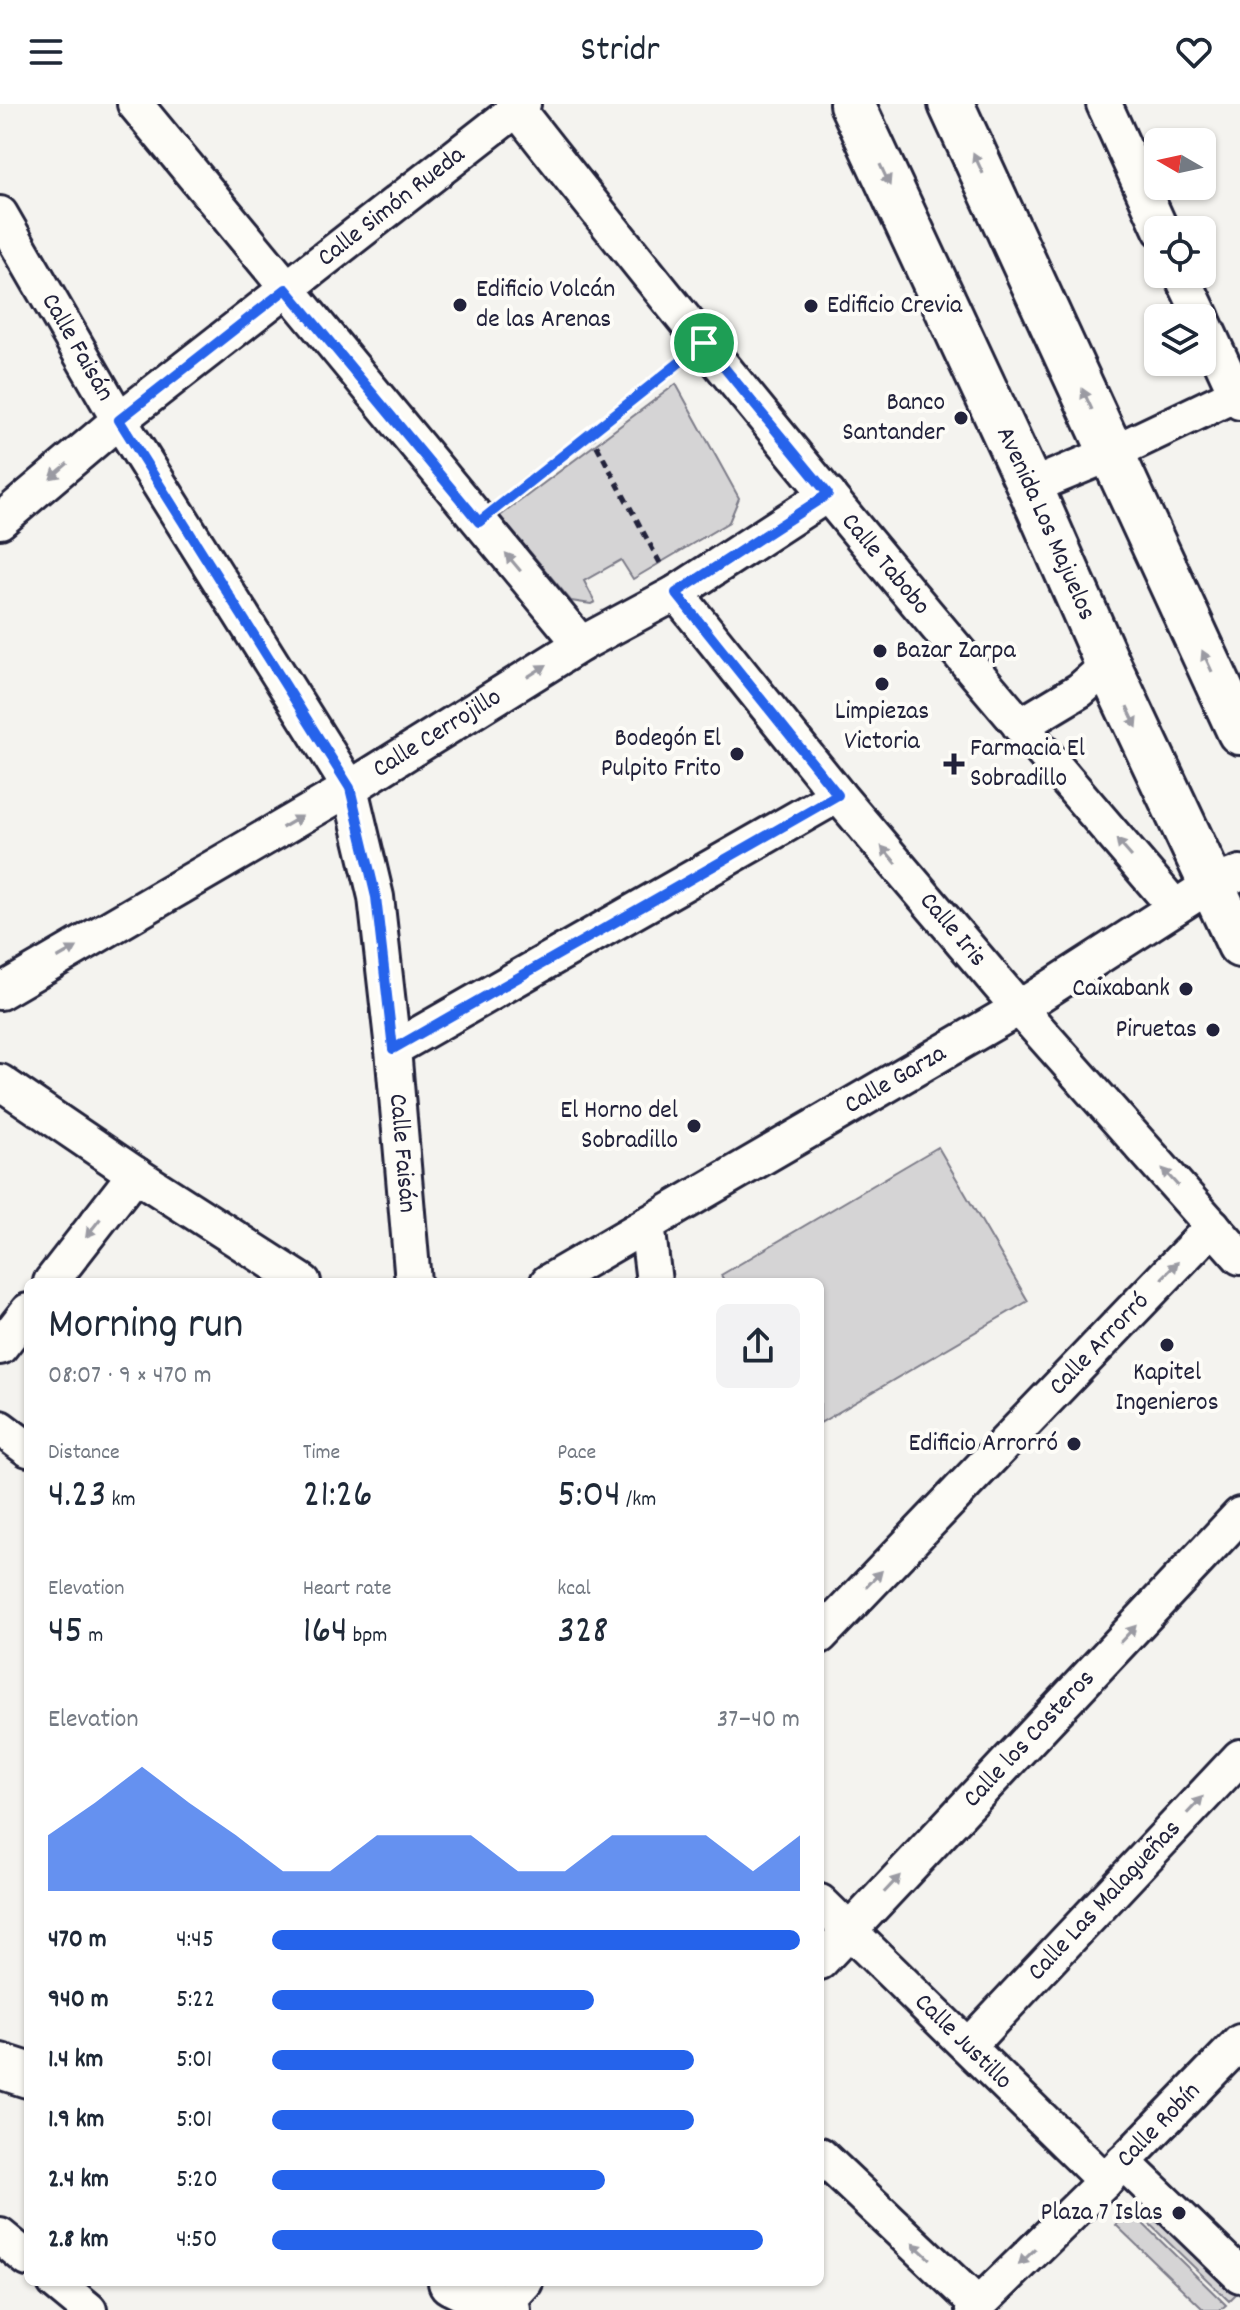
<!DOCTYPE html>
<meta charset="utf-8">
<style>
body{margin:0;font-family:Dekko,sans-serif;background:#f2f2f3;color:#1f2937;height:100vh;display:flex;flex-direction:column;font-size:30px;white-space:nowrap}
*{box-sizing:border-box;margin:0}
p{font-size:26px;color:#747a83}
.icon{flex:none;width:44px;height:44px;fill:none;stroke:currentColor;stroke-width:2;stroke-linecap:round;stroke-linejoin:round}
.map{position:relative;flex:1;overflow:hidden}
.side{position:absolute;left:24px;top:1174px;width:800px;height:1008px;display:flex;flex-direction:column;background:#fff;border-radius:12px;box-shadow:0 2px 6px #0004}
.side>*{flex:none}
.needle{width:52px;rotate:279deg}
.fabs{position:absolute;left:1144px;top:24px;display:grid;gap:16px}
.fabs a{display:grid;place-items:center;width:72px;height:72px;border-radius:12px;background:#fff;box-shadow:0 2px 6px #0004;font-size:40px}
.pin{position:absolute;display:grid;place-items:center;width:68px;height:68px;color:#fff;margin:-34px;border:4px solid #fff;border-radius:50%;box-shadow:0 2px 8px #0007}
.round{display:grid;place-items:center;flex:none;width:84px;height:84px;border-radius:12px;background:#f2f2f3}
.summary{display:flex;align-items:center;justify-content:space-between;height:136px;padding:0 24px}
h1{font-size:44px;font-weight:600;line-height:60px}
.figures{display:grid;grid-template-columns:repeat(3,1fr);gap:12px;height:136px;padding:8px 24px}
.figures div{display:grid;align-content:center}
.figures b{font-size:40px;font-weight:600}
.figures small{font-size:22px;font-weight:400}
.figures p{font-size:22px}
.chart{height:224px;padding:16px 24px}
.chart p{display:flex;justify-content:space-between}
.chart svg{width:100%;height:144px;margin-top:8px;fill:#2563eb;opacity:.7}
ul{padding:0 24px;list-style:none;font-size:26px}
li{display:grid;grid-template-columns:128px 96px 1fr;align-items:center;height:60px}
li i{height:20px;border-radius:10px;background:#2563eb}
header{display:flex;justify-content:space-between;align-items:center;height:104px;padding:0 24px;background:#fff;font-size:36px;font-weight:600}
.map>svg:first-child{display:block}
.green{fill:#d5d4d5;stroke:#7c7b88;stroke-width:2}
.lines{fill:none;stroke-linecap:round;stroke-linejoin:round}
.street-casing{stroke:#22223b;stroke-width:40}
.secondary-casing{stroke:#22223b;stroke-width:50}
.path{stroke:#22223b;stroke-width:5;stroke-dasharray:8 6;stroke-linecap:butt}
.street{stroke:#fdfcf7;stroke-width:34}
.secondary{stroke:#fdfcf7;stroke-width:44}
.oneway{fill:#9a9aa2}
.route-casing{stroke:#fff;stroke-width:16}
.route{stroke:#2563eb;stroke-width:10}
.poi-dot{fill:#22223b;stroke:#fdfcf7;stroke-width:3}
.labels{text-anchor:middle;dominant-baseline:central;stroke-width:8;stroke-linejoin:round;paint-order:stroke}
.street-label{font-size:26px;fill:#22223b;stroke:#fdfcf7}
.poi-label{font-size:26px;fill:#22223b;stroke:#fdfcf7;text-anchor:end}
</style>
<header><svg class="icon" aria-label="menu" viewBox="0 0 24 24"><path d="M4 6h16M4 12h16M4 18h16"/></svg>Stridr<svg class="icon" aria-label="heart" viewBox="0 0 24 24"><path d="M12 20l-8-8c-3-5 5-10 8-4 3-6 11-1 8 4z"/></svg></header>
<div class="map">
<svg width="1240" height="2206" viewBox="0 0 1240 2206">
<rect width="100%" height="100%" fill="#f4f3ef"/>
<filter id="ink" filterUnits="userSpaceOnUse"><feTurbulence type="fractalNoise" baseFrequency=".0125" numOctaves="2"/><feDisplacementMap in="SourceGraphic" scale="16" xChannelSelector="R" yChannelSelector="G"/><feConvolveMatrix kernelMatrix="1 2 1 2 8 2 1 2 1" color-interpolation-filters="sRGB"/></filter>
<g filter="url(#ink)">
<path class="green" d="M676,280l63,114 -10,24 -96,57 -12,-19 -37,21 11,21 -4,2 -20,-3 -71,-85z
M938,1043l90,154 -208,122v-141h-95l-4,-7z
M1147,2090l93,96 -11,11 -96,-93z
M1130,2107l96,94 -6,5h-16l-88,-85z"/>
<g class="lines">
<defs>
<g id="street">
<path d="M135,0l446,540"/>
<path id="s1" d="M513,0c214,273 436,540 662,803"/>
<path d="M1104,0l57,126"/>
<path id="s2" d="M0,110l119,206 231,368 26,109 17,152 20,233"/>
<path d="M1181,170l21,44"/>
<path d="M1202,215l38,83"/>
<path d="M1030,383l82,-34 124,-59"/>
<path id="s3" d="M0,417l119,-101 404,-316"/>
<path id="s4" d="M676,489l162,202 181,213 221,249"/>
<path d="M1020,622l60,-36 17,-15 8,-17"/>
<path id="s5" d="M0,888l350,-204 231,-144 95,-51 152,-99"/>
<path d="M393,945l445,-254"/>
<path d="M0,978l135,92 168,108"/>
<path d="M647,1120l7,58"/>
<path d="M51,1178l84,-108"/>
<path id="s6" d="M548,1178l471,-274 191,-123 30,-12"/>
<path d="M0,1243l28,-36"/>
<path d="M0,1324l28,21"/>
<path id="s7" d="M820,1532l393,-410"/>
<path id="s8" d="M820,1798l285,279"/>
<path id="s9" d="M820,1858l420,-447"/>
<path id="s10" d="M969,1941l271,-288"/>
<path d="M820,2051l158,150"/>
<path d="M1123,2058l117,113"/>
<path d="M0,2132l28,23"/>
<path d="M55,2178l34,28"/>
<path d="M502,2203l23,-25"/>
<path id="s11" d="M973,2206l132,-129 135,-139"/>
</g>
<g id="secondary">
<path id="s12" d="M852,0l178,383 75,171 135,287"/>
<path d="M951,0l289,628"/>
<path d="M0,1962l28,9"/>
<path d="M451,2178l57,28"/>
</g>
</defs>
<use href="#street" class="street-casing"/>
<use href="#secondary" class="secondary-casing"/>
<path class="path" d="M590,329l70,130
M507,395l171,-135"/>
<use href="#street" class="street"/>
<use href="#secondary" class="secondary"/>
</g>
<defs><path id="oneway-solid" d="M-6-.8H1V-3.2L6.5 0L1 3.2V.8H-6Z" transform="scale(2)"/></defs>
<g class="oneway">
<use href="#oneway-solid" transform="translate(978 59) rotate(-115)"/>
<use href="#oneway-solid" transform="translate(885 71) rotate(65)"/>
<use href="#oneway-solid" transform="translate(1087 295) rotate(-115)"/>
<use href="#oneway-solid" transform="translate(59 367) rotate(139)"/>
<use href="#oneway-solid" transform="translate(513 458) rotate(-130)"/>
<use href="#oneway-solid" transform="translate(1207 557) rotate(-115)"/>
<use href="#oneway-solid" transform="translate(537 567) rotate(-32)"/>
<use href="#oneway-solid" transform="translate(1132 613) rotate(65)"/>
<use href="#oneway-solid" transform="translate(292 718) rotate(-30)"/>
<use href="#oneway-solid" transform="translate(1124 744) rotate(-131)"/>
<use href="#oneway-solid" transform="translate(889 751) rotate(-131)"/>
<use href="#oneway-solid" transform="translate(67 849) rotate(-30)"/>
<use href="#oneway-solid" transform="translate(1170 1073) rotate(-132)"/>
<use href="#oneway-solid" transform="translate(93 1124) rotate(128)"/>
<use href="#oneway-solid" transform="translate(1170 1166) rotate(-46)"/>
<use href="#oneway-solid" transform="translate(874 1475) rotate(-46)"/>
<use href="#oneway-solid" transform="translate(1128 1530) rotate(-47)"/>
<use href="#oneway-solid" transform="translate(1195 1701) rotate(-47)"/>
<use href="#oneway-solid" transform="translate(892 1780) rotate(-47)"/>
<use href="#oneway-solid" transform="translate(921 2147) rotate(-137)"/>
<use href="#oneway-solid" transform="translate(1027 2153) rotate(136)"/>
</g>
</g>
<g class="lines" filter="url(#ink)">
<defs>
<path id="route" d="M286,185l193,233 225,-179 124,151 -152,99 162,202 -445,254 -17,-152 -26,-109 -231,-368z"/>
</defs>
<use href="#route" class="route-casing"/>
<use href="#route" class="route"/>
</g>
<g class="poi-dot">
<circle cx="460" cy="201" r="8"/>
<circle cx="811" cy="202" r="8"/>
<circle cx="961" cy="314" r="8"/>
<circle cx="880" cy="547" r="8"/>
<circle cx="882" cy="580" r="8"/>
<circle cx="737" cy="650" r="8"/>
<path d="M950 648h8v8h8v8h-8v8h-8v-8h-8v-8h8z"/>
<circle cx="1186" cy="885" r="8"/>
<circle cx="1213" cy="926" r="8"/>
<circle cx="694" cy="1022" r="8"/>
<circle cx="1167" cy="1241" r="8"/>
<circle cx="1074" cy="1340" r="8"/>
<circle cx="1179" cy="2109" r="8"/>
</g>
<g class="labels">
<g class="street-label">
<text stroke="none"><textPath href="#s3" startOffset="502">Calle Simón Rueda</textPath></text>
<text stroke="none"><textPath href="#s2" startOffset="154">Calle Faisán</textPath></text>
<text stroke="none"><textPath href="#s12" startOffset="462">Avenida Los Majuelos</textPath></text>
<text stroke="none"><textPath href="#s1" startOffset="592">Calle Tabobo</textPath></text>
<text stroke="none"><textPath href="#s5" startOffset="508">Calle Cerrojillo</textPath></text>
<text stroke="none"><textPath href="#s4" startOffset="436">Calle Iris</textPath></text>
<text stroke="none"><textPath href="#s6" startOffset="402">Calle Garza</textPath></text>
<text stroke="none"><textPath href="#s2" startOffset="1042">Calle Faisán</textPath></text>
<text stroke="none"><textPath href="#s7" startOffset="404">Calle Arrorró</textPath></text>
<text stroke="none"><textPath href="#s9" startOffset="306">Calle los Costeros</textPath></text>
<text stroke="none"><textPath href="#s10" startOffset="198">Calle Las Malagueñas</textPath></text>
<text stroke="none"><textPath href="#s8" startOffset="200">Calle Justillo</textPath></text>
<text stroke="none"><textPath href="#s11" startOffset="262">Calle Robín</textPath></text>
</g>
<g class="poi-label">
<text x="476" y="186" text-anchor="start">Edificio Volcán<tspan x="476" dy="30">de las Arenas</tspan></text>
<text x="827" y="202" text-anchor="start">Edificio Crevia</text>
<text x="945" y="299">Banco<tspan x="945" dy="30">Santander</tspan></text>
<text x="896" y="547" text-anchor="start">Bazar Zarpa</text>
<text x="882" y="608" text-anchor="middle">Limpiezas<tspan x="882" dy="30">Victoria</tspan></text>
<text x="721" y="635">Bodegón El<tspan x="721" dy="30">Pulpito Frito</tspan></text>
<text x="970" y="645" text-anchor="start">Farmacia El<tspan x="970" dy="30">Sobradillo</tspan></text>
<text x="1170" y="885">Caixabank</text>
<text x="1197" y="926">Piruetas</text>
<text x="678" y="1007">El Horno del<tspan x="678" dy="30">Sobradillo</tspan></text>
<text x="1167" y="1269" text-anchor="middle">Kapitel<tspan x="1167" dy="30">Ingenieros</tspan></text>
<text x="1058" y="1340">Edificio Arrorró</text>
<text x="1163" y="2109">Plaza 7 Islas</text>
</g>
</g>
</svg>
<div class="fabs">
<a><svg class="needle" viewBox="-14 -14 28 28"><path d="M0-13l5 13h-10z" fill="#e53935"/><path d="M0 13l5-13h-10z" fill="#747a83"/></svg></a>
<a><svg class="icon" aria-label="locate" viewBox="0 0 24 24"><circle cx="12" cy="12" r="6"/><path d="M12 2v4M12 18v4M2 12h4M18 12h4"/></svg></a>
<a><svg class="icon" aria-label="layers" viewBox="0 0 24 24"><path d="M12 4l9 5-9 5-9-5zM3 14l9 5 9-5"/></svg></a>
</div>
<div class="pin" style="left:704px;top:239px;background:#1e9e55"><svg class="icon" aria-label="arrive" viewBox="0 0 24 24"><path d="M6 21V4h12l-3 4 3 4H6"/></svg></div>
<section class="side">
<div class="summary"><div><h1>Morning run</h1><p>08:07 · 9 × 470 m</p></div><a class="round"><svg class="icon" aria-label="share" viewBox="0 0 24 24"><path d="M12 15V3M7 8l5-5 5 5M5 13v7h14v-7"/></svg></a></div>
<div class="figures">
<div><p>Distance</p><b>4.23<small> km</small></b></div>
<div><p>Time</p><b>21:26</b></div>
<div><p>Pace</p><b>5:04<small> /km</small></b></div>
</div>
<div class="figures">
<div><p>Elevation</p><b>45<small> m</small></b></div>
<div><p>Heart rate</p><b>164<small> bpm</small></b></div>
<div><p>kcal</p><b>328</b></div>
</div>
<div class="chart"><p><span>Elevation</span>37–40 m</p>
<svg viewBox="0 0 160 44" preserveAspectRatio="none"><path d="M0 44V27L10 17L20 6L30 17L40 27L50 38L60 38L70 27L80 27L90 27L100 38L110 38L120 27L130 27L140 27L150 38L160 27V44z"/></svg>
</div>
<ul>
<li><b>470 m</b>4:45<i style="width:100%"></i></li>
<li><b>940 m</b>5:22<i style="width:61%"></i></li>
<li><b>1.4 km</b>5:01<i style="width:80%"></i></li>
<li><b>1.9 km</b>5:01<i style="width:80%"></i></li>
<li><b>2.4 km</b>5:20<i style="width:63%"></i></li>
<li><b>2.8 km</b>4:50<i style="width:93%"></i></li>
</ul>
</section>
</div>
